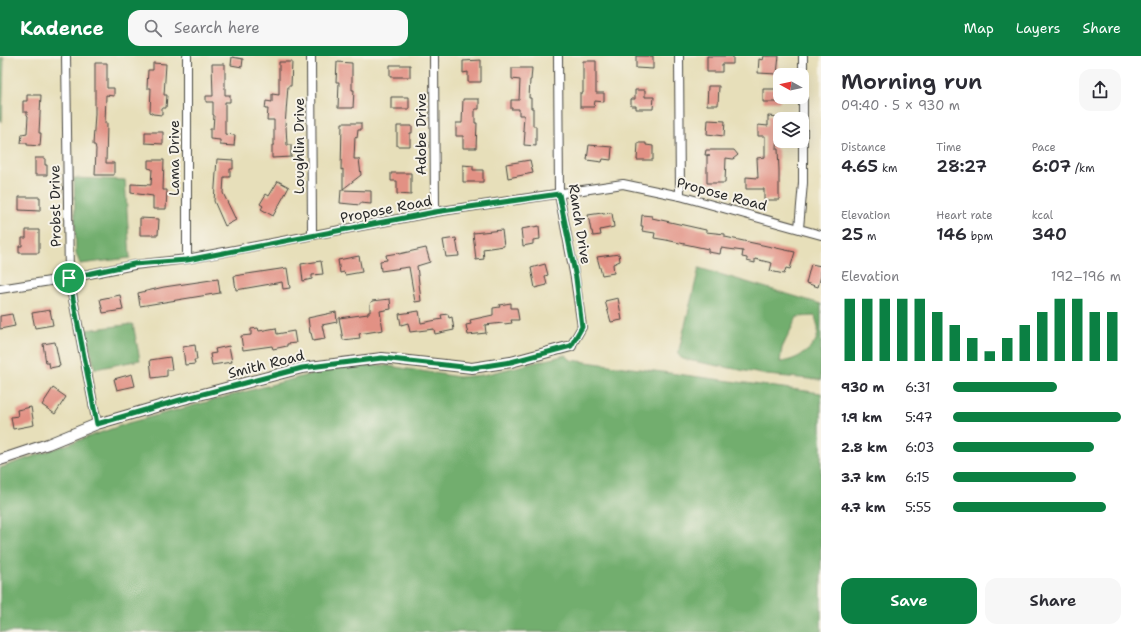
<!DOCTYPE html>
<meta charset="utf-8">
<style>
body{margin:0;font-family:"Shantell Sans",sans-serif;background:#f7f7f7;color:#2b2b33;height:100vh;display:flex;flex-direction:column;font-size:15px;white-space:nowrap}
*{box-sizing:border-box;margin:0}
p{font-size:13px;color:#7c7c81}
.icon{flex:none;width:22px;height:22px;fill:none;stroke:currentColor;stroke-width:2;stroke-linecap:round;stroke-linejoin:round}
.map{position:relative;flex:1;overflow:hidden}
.panel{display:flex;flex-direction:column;background:#fff;width:320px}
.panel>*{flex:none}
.needle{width:26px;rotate:278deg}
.tools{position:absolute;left:773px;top:12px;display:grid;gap:8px}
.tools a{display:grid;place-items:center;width:36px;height:36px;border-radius:8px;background:#fff;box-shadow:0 4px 16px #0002;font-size:20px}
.pin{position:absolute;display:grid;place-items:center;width:34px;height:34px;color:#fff;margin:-17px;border:2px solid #fff;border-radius:50%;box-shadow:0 1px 4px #0007}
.round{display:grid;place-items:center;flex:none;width:42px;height:42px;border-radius:12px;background:#f7f7f7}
.head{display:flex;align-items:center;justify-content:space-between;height:68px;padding:0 20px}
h1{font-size:22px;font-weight:600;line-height:30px}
.metrics{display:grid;grid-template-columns:repeat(3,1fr);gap:6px;height:68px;padding:4px 20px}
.metrics div{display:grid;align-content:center}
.metrics b{font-size:17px;font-weight:600}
.metrics small{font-size:11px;font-weight:400}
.metrics p{font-size:11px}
.chart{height:112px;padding:8px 20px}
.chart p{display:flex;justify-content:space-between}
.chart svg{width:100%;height:72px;margin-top:4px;stroke:#0b8043;stroke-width:6}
.button{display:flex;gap:8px;margin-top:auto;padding:8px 20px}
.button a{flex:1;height:46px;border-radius:12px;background:#0b8043;color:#fff;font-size:16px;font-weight:600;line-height:46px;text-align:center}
.button a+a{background:#f7f7f7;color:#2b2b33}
ul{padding:0 20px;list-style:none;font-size:13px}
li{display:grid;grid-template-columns:64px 48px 1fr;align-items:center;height:30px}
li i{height:10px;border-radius:5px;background:#0b8043}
header{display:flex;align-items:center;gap:24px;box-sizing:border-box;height:56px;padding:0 20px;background:#0b8043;color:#fff}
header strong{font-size:19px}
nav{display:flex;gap:22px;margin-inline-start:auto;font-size:14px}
.search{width:280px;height:36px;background:#f7f7f7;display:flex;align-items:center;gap:10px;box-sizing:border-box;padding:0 14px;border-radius:12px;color:#7c7c81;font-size:15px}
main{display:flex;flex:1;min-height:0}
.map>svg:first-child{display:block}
.forest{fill:#72ae6e;stroke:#4e6c4c;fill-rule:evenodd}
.building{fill:#e29184}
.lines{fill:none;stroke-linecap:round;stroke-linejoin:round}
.minor-casing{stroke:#474640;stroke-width:10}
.tertiary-casing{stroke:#474640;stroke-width:12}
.minor{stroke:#fff;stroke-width:8}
.tertiary{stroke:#fff;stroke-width:10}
.route-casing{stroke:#fff;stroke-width:8}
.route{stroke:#0b8043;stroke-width:5}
.labels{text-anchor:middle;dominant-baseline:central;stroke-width:4;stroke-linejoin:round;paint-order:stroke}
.street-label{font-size:14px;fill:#2b2b2b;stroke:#f7f3e8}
</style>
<header>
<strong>Kadence</strong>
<div class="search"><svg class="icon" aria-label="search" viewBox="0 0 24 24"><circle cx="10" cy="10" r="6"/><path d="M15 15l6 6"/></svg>Search here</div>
<nav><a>Map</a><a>Layers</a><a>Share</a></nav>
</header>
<main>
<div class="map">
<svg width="821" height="576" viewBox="0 0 821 576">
<rect width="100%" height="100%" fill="#f7f3e8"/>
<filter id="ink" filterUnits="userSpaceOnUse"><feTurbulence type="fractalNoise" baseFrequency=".025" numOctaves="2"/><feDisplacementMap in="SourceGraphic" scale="8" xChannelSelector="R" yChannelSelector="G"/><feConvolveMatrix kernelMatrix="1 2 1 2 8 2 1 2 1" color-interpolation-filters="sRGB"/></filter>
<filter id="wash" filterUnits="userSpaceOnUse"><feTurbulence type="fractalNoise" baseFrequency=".012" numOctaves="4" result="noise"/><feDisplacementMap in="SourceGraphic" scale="16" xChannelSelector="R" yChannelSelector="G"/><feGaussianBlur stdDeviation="0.9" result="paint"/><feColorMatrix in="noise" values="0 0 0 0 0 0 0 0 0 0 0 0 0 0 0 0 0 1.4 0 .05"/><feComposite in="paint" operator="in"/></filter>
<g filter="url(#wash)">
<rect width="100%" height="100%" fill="#e7dfba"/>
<path class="forest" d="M0,2h4l-2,63h-2z
M74,122l51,2 5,78 -50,6 -4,-11z
M699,212l122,36v76l-54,-5 -85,-16 -4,-5zM815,260c1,5 4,11 3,16 -1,17 -23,29 -38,30l2,-14 15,-31z
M133,268l7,36 -45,9 -9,-39z
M566,299l5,5 250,33v239h-821v-164l128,-45 206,-55 49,-3 76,12 24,-2z"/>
<g id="blocks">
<path class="building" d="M636,0h17v13l-17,-1z
M707,0h26v8h-11v8h-15z
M764,0h15l-2,18 -19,-1 1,-14 4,1z
M232,1l11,2 -1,8 -11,-2z
M481,4v22h-13v-10l-5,1v-12z
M583,5h13v32h8v9l-9,-1 -1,6h-14v-14h3z
M279,6h13l-1,24h-3l-3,40h1l1,19h4v12l-19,1v-13h2v-25h-7l1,-11h-3l1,-8 6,1v-8l7,1z
M337,6l15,1v27h2l-1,18h-15l1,-26h-3z
M95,7h12v25h7v8l-8,-1 -1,29 2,-1 -1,40h8v12h-19l1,-26 -1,-4h-2l2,-31z
M153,7l13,1 -2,31h3l-1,13h-4v7l-9,-1 -3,-2 1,-24h-4l1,-18h5z
M212,8h13v31h5v7h-5v32l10,1 -1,11 -14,-1v-5l-10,-1v-10h3l1,-14h-1v-13h-7v-6h7z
M390,9h20v12h-20z
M512,12h20l-1,12h-1l-1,18h2v10h2v18h3v20l-12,-1 1,-13 -2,-1 1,-16h-5v-6h-8v-9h8l1,-20 -8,-1z
M708,30h11l-1,19h-11z
M763,33h17v13h-17z
M635,34h10v7h9l-1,12h-17v-3h-5v-7h4z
M27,39h14l-2,38h2l-1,13 -13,-1v-2h-6l1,-9 5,-1 1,-17 -1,-1v-3h-4v-11h4z
M391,41h18v12h-18z
M463,43h16v10h-4v14h2l-1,25h-13v-12h-7v-13h6z
M768,60l12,1v11h-3l-1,21h2l1,21v30h-15v-11h-18v-12l12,1 -1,-20 8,-1v-21h-7v-11l10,1z
M708,64l17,1 -1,15 -17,-2z
M342,67h19v7h-3l-1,8 -2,-1 -1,22h5l2,16 -18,14v-20l-2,1z
M397,70h15v7h-2v13h-13z
M145,76h18v12l-18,-1z
M638,87h8v2l7,1v14h-16z
M589,89l23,2 -1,13 -8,-1 -1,3 -15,-2z
M706,94h28l4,5 -5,4 -7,-1 -1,25h-18v-28h3h-5z
M35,102h10v7h2v10h-12z
M217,103l16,1v9h-3v8h-6l-1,16 13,27 -11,6 -11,-25z
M148,104h16l-1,30h4l-1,19h-13v-13l-22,-3v-9l20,1 1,-16 -4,-1z
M530,104l3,13 -25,5 -2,-14z
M463,109l10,1v4h10v12h-20z
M391,117h20v22l-14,-1v-13h-6z
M278,125l11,6 -16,29 -12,-7 2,-3 -3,-2 6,-10 3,2z
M341,134l30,1v13l-11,-1v2l-20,-2z
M19,141h21v14l-21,-1z
M602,157l1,1 9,-1 2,14 -14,3 1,5 -8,1 -1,-5h-1l-3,-16z
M642,159l10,1v2l54,12v2l19,2v3l70,15 -5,17 -4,-1 -2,6 -14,-3 2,-8 -17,-4v4l-8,-2v-3l-5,-1 1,-6 -22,-3 -1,6 -12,-2v-3l-42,-9 -12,-2 1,-5 -13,-2 1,-5h-2z
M140,162l19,1 -1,16h-18z
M539,170l1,13 -7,1v4l-10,2 -2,-17z
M26,174h13v23h-20v-7h3v-8h4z
M502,174l2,16 -21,3 1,10 -8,1 -3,-27z
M456,182l3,18 -13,1 -3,-17z
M426,192l4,14 -13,4 4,35 -6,1 -6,-35 -28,4 -1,-10 7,-1 -1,-5 12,-2 1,1z
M619,198l1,7 -7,3 1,9 -12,2 -5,-18z
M359,200l3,16 -17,3 -1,-3 -4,1 -2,-13z
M321,205l2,13 -11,1v4l-9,2 -2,-17z
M545,208l3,11 -3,1 2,9 -12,3 -4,-20z
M811,208l10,2v10l-3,11 -12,-4z
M287,212l3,20 -7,1 -1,-7 -46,8 -2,-14z
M218,223l2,14 -80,13 -2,-13 26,-6z
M120,239l3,15 -20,3 -3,-14z
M618,242l4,22 -11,2 -6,-21z
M390,243l1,10 -11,2 3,19 -24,4 1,4 -17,2 -4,-22 29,-4v-2h2v-8l2,-3z
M511,247v5h6l2,12h-8l1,3 -8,1 -1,-1 -18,2 1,8 -18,2 -2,-10 5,-1 -1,-4 23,-5v-7l7,-1 -1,-2z
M50,254l3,15 -18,3 -3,-15z
M419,255l2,12 21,-4 -1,-4 7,-1 1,4 3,-1 2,13 -19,4 -1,-5 -24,3 -2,-9 -7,2 -2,-11z
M336,256l1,10 -15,3 3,14 -12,2 -2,-8h-1l-2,-15z
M12,258l3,12 -15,3v-13z
M258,272l1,3 17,-3 1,6 17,-3 2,12 -9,1v2l-14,3 -1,-3 -29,4 -2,-14 10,-1v-6z
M55,286l5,24 -10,2 -1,-5h-3l-3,-19z
M195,289l2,15h-3l1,4 -10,1 -2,-18z
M229,290l3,16 -20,3 -2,-11 6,-1 -1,-4z
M170,301l2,13h-5v6l-15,2 -2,-18z
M132,318l3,12 -18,4 -3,-11z
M53,332l13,9 -11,17 -13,-9z
M31,351l3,18 -21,4 -2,-12 7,-1 -1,-6z"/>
</g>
</g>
<g filter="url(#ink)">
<use href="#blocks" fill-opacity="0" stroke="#474640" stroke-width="1"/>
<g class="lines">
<defs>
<path id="minor" d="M66,0l3,222 28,146
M311,0l1,179
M434,0l1,156
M558,0l1,138 16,84 7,49 -11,19
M679,0l1,140
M799,172l4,-45v-127
M187,203v-203
M0,233l69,-11 65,-13 53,-6 248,-47 188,-28 57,12 141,39"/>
<path id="tertiary" d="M0,404l48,-16 49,-20 83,-24 122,-32 80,-10 90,10 39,-6 60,-16"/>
</defs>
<use href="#minor" class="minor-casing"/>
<use href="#tertiary" class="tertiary-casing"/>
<use href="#minor" class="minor"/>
<use href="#tertiary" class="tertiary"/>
</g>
</g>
<g class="lines" filter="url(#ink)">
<defs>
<path id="route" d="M559,138l17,84 6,49 -11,19 -60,16 -39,6 -90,-10 -80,10 -122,32 -83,24 -28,-146 65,-14 53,-4 248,-48z"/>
</defs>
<use href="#route" class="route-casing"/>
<use href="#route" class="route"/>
</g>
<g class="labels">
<g class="street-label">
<text transform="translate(421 78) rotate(-90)">Adobe Drive</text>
<text transform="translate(299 90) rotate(-90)">Loughlin Drive</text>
<text transform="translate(174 102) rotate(-90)">Lama Drive</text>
<text transform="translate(722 138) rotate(15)">Propose Road</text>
<text transform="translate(55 150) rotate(-91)">Probst Drive</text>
<text transform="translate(386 153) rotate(-11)">Propose Road</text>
<text transform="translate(580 168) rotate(81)">Ranch Drive</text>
<text transform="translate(266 308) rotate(-14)">Smith Road</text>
</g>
</g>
</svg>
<div class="tools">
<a><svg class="needle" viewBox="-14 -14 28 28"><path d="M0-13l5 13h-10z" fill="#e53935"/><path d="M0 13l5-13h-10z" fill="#7c7c81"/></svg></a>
<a><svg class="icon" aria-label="layers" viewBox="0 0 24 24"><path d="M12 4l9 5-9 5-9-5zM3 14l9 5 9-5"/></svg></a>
</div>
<div class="pin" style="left:69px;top:222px;background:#1e9e55"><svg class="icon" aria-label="arrive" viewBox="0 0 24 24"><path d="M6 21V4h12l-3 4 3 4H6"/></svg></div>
</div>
<section class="panel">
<div class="head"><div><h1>Morning run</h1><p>09:40 · 5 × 930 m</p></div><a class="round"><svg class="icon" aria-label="share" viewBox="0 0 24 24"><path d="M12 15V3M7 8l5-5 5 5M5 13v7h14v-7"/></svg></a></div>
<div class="metrics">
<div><p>Distance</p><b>4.65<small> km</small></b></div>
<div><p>Time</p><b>28:27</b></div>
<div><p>Pace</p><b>6:07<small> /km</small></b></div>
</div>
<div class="metrics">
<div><p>Elevation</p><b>25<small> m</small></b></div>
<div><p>Heart rate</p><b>146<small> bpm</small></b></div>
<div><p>kcal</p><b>340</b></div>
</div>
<div class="chart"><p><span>Elevation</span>192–196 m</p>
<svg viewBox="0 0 160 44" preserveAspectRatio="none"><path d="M5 44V6M15 44V6M25 44V6M35 44V6M45 44V6M55 44V14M65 44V22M75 44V30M85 44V38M95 44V30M105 44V22M115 44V14M125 44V6M135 44V6M145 44V14M155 44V14"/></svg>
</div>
<ul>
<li><b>930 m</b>6:31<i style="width:62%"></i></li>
<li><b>1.9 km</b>5:47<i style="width:100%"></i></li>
<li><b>2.8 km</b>6:03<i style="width:84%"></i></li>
<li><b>3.7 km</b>6:15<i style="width:73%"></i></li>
<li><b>4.7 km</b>5:55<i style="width:91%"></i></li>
</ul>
<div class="button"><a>Save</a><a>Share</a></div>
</section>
</main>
